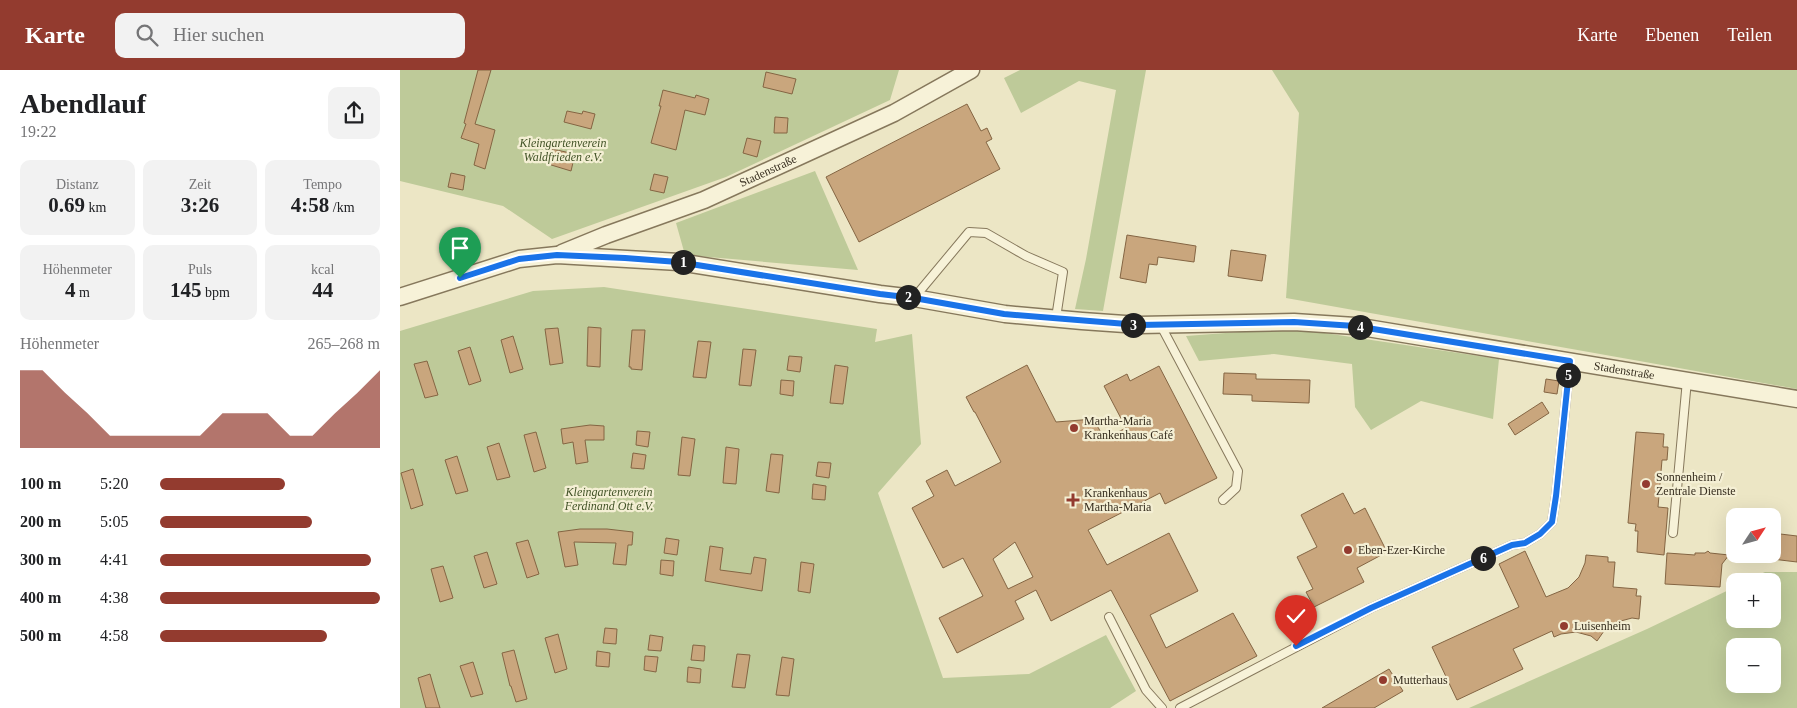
<!DOCTYPE html>
<html lang="de">
<meta charset="utf-8">
<style>
body{margin:0;font-family:"Times New Roman",serif;background:#f2f2f2;color:#202124;height:100vh;display:flex;flex-direction:column;font-size:19px;white-space:nowrap}
*{box-sizing:border-box;margin:0}
p{font-size:16px;color:#757577}
.icon{flex:none;width:28px;height:28px;fill:none;stroke:currentColor;stroke-width:2;stroke-linecap:round;stroke-linejoin:round}
.map{position:relative;flex:1;overflow:hidden}
.side{display:flex;flex-direction:column;background:#fff;width:400px}
.side>*{flex:none}
.needle{width:32px;rotate:54deg}
.buttons{position:absolute;left:1326px;top:438px;display:grid;gap:10px}
.buttons a{display:grid;place-items:center;width:55px;height:55px;border-radius:10px;background:#fff;box-shadow:0 5px 20px #0002;font-size:25px}
.pin{position:absolute;display:grid;place-items:center;width:42px;height:42px;color:#fff;margin:-51px -21px;border-radius:50% 50% 50% 0;rotate:-45deg;box-shadow:0 0 5px #0007}
.pin .icon{rotate:45deg}
.km{position:absolute;width:25px;height:25px;margin:-12px;border-radius:50%;background:#222;color:#fff;font-size:14px;line-height:25px;text-align:center}
.round{display:grid;place-items:center;flex:none;width:52px;height:52px;border-radius:10px;background:#f2f2f2}
.head{display:flex;align-items:center;justify-content:space-between;height:85px;padding:0 20px}
h1{font-size:28px;font-weight:700;line-height:38px}
.metrics{display:grid;grid-template-columns:repeat(3,1fr);gap:8px;height:85px;padding:5px 20px}
.metrics div{display:grid;align-content:center;border-radius:10px;background:#f2f2f2;text-align:center}
.metrics b{font-size:21px;font-weight:700}
.metrics small{font-size:14px;font-weight:400}
.metrics p{font-size:14px}
.chart{height:140px;padding:10px 20px}
.chart p{display:flex;justify-content:space-between}
.chart svg{width:100%;height:90px;margin-top:5px;fill:#933b2f;opacity:.7}
ul{padding:0 20px;list-style:none;font-size:16px}
li{display:grid;grid-template-columns:80px 60px 1fr;align-items:center;height:38px}
li i{height:12px;border-radius:6px;background:#933b2f}
header{display:flex;align-items:center;gap:30px;box-sizing:border-box;height:70px;padding:0 25px;background:#933b2f;color:#fff}
header strong{font-size:24px}
nav{display:flex;gap:28px;margin-inline-start:auto;font-size:18px}
.search{width:350px;height:45px;background:#f2f2f2;display:flex;align-items:center;gap:12px;box-sizing:border-box;padding:0 18px;border-radius:10px;color:#757577;font-size:19px}
main{display:flex;flex:1;min-height:0}
.map>svg:first-child{display:block}
.green{fill:#beca99;fill-rule:evenodd}
.building{fill:#c9a67d;stroke:#846543;fill-rule:evenodd}
.lines{fill:none;stroke-linecap:round;stroke-linejoin:round}
.service-casing{stroke:#86785c;stroke-width:10}
.minor-casing{stroke:#86785c;stroke-width:19}
.service{stroke:#f7f2d8;stroke-width:8}
.minor{stroke:#f7f2d8;stroke-width:16}
.route-casing{stroke:#fff;stroke-width:10}
.route{stroke:#1a73e8;stroke-width:6}
.poi-dot{fill:#933b2f;stroke:#f4efd4;stroke-width:2}
.labels{text-anchor:middle;dominant-baseline:central;stroke-width:4.5;stroke-linejoin:round;paint-order:stroke}
.park-label{font-size:12px;font-style:italic;fill:#425327;stroke:#f4efd4}
.street-label{font-size:12px;fill:#372e1f;stroke:#f4efd4}
.poi-label{font-size:12px;fill:#372e1f;stroke:#f4efd4;text-anchor:start}
</style>
<header>
<strong>Karte</strong>
<div class="search"><svg class="icon" aria-label="search" viewBox="0 0 24 24"><circle cx="10" cy="10" r="6"/><path d="M15 15l6 6"/></svg>Hier suchen</div>
<nav><a>Karte</a><a>Ebenen</a><a>Teilen</a></nav>
</header>
<main>
<section class="side">
<div class="head"><div><h1>Abendlauf</h1><p>19:22</p></div><a class="round"><svg class="icon" aria-label="share" viewBox="0 0 24 24"><path d="M12 15V3M7 8l5-5 5 5M5 13v7h14v-7"/></svg></a></div>
<div class="metrics">
<div><p>Distanz</p><b>0.69<small> km</small></b></div>
<div><p>Zeit</p><b>3:26</b></div>
<div><p>Tempo</p><b>4:58<small> /km</small></b></div>
</div>
<div class="metrics">
<div><p>Höhenmeter</p><b>4<small> m</small></b></div>
<div><p>Puls</p><b>145<small> bpm</small></b></div>
<div><p>kcal</p><b>44</b></div>
</div>
<div class="chart"><p><span>Höhenmeter</span>265–268 m</p>
<svg viewBox="0 0 160 44" preserveAspectRatio="none"><path d="M0 44V6L10 6L20 17L30 27L40 38L50 38L60 38L70 38L80 38L90 27L100 27L110 27L120 38L130 38L140 27L150 17L160 6V44z"/></svg>
</div>
<ul>
<li><b>100 m</b>5:20<i style="width:57%"></i></li>
<li><b>200 m</b>5:05<i style="width:69%"></i></li>
<li><b>300 m</b>4:41<i style="width:96%"></i></li>
<li><b>400 m</b>4:38<i style="width:100%"></i></li>
<li><b>500 m</b>4:58<i style="width:76%"></i></li>
</ul>
</section>
<div class="map">
<svg width="1397" height="638" viewBox="0 0 1397 638">
<rect width="100%" height="100%" fill="#ece6c5"/>
<path class="green" d="M0,0h499l-9,30 -164,77 -174,62 -49,-33 -103,-25z
M620,0h126l-43,241 -28,-2 11,-50 30,-169 -37,-9 -58,32 -17,-35z
M872,0h525v319l-511,-91 13,-185z
M415,101l43,99 -173,-15 -9,-32z
M204,217l273,42 -2,13 37,-8 9,110 -43,49 65,185 86,-4 77,-39 30,56 -26,17h-710v-377l133,-40z
M891,258l208,31 -6,60 -72,-18 -50,29 -16,-23 -3,-43 -78,-10 -75,7 -13,-25z
M1365,502h32v136h-328l178,-79 88,-42v32h37v-38h-26zM1335,576h37v38h-37z"/>
<path class="building" d="M78,0h13l-16,54 20,6 -10,39 -11,-4 5,-21 -18,-6 5,-14 -2,-1z
M366,2l30,7 -4,15 -29,-7z
M263,20l32,8 1,-3 13,4 -4,16 -20,-5 -9,40 -25,-7 10,-37h-2z
M567,34l14,27 6,-3 5,11 -6,3 14,27 -141,73 -33,-65z
M167,41l15,3 1,-3 12,3 -4,15 -27,-7z
M375,47l13,1 -1,15h-13z
M347,68l14,3 -4,16 -14,-4z
M152,79l23,5 -4,17 -23,-7z
M51,103l14,3 -2,14 -15,-3z
M254,104l14,3 -4,16 -14,-3z
M727,165l69,11 -2,16 -36,-5 -1,8 -8,-1 -3,19 -26,-5z
M831,180l35,5 -4,26 -34,-5z
M188,257l13,1 -1,39 -13,-1z
M158,258l5,35 -13,2 -5,-36z
M232,260h13l-3,40 -11,-1v-2h-2z
M113,266l10,33 -13,4 -9,-33z
M298,271l13,1 -5,36 -13,-1z
M70,277l11,34 -12,4 -11,-34z
M343,279l13,1 -5,36 -12,-1z
M389,286l13,1 -2,15 -13,-2z
M27,291l11,34 -13,3 -11,-34z
M435,295l13,2 -5,37 -13,-1z
M627,295l29,57 38,-3 10,20 22,-11 -22,-42 23,-12 3,7 29,-15 58,112 -52,26 -5,-11 -72,37 19,35 62,-32 29,58 -48,24 16,33 67,-35 24,43 -87,45 -59,-111 -60,31 -15,-31 -21,11 9,18 -67,34 -18,-35 44,-22 -20,-38 -20,10 -31,-60 22,-12 -8,-15 21,-11 8,16 46,-24 -26,-50h-1l-8,-15zM615,472l18,35 -25,12 -15,-30z
M824,303l32,1v5l54,1 -1,23 -57,-2v-6l-29,-1z
M1146,309l13,2 -2,13 -13,-2z
M381,310l13,1 -1,15 -13,-2z
M1142,332l7,11 -34,22 -7,-11z
M190,355l14,1v14h-19l3,22 -12,2 -3,-22 -10,2 -2,-15z
M237,361l13,1 -2,15 -12,-2z
M136,362l10,36 -12,4 -10,-37z
M1236,362l28,2 -1,13h5l-1,13h-5l-4,47 10,1 -4,47 -27,-3 1,-21h-3l1,-7 -8,-1z
M282,367l13,2 -5,37 -12,-1z
M99,373l11,34 -13,3 -10,-33z
M326,377l13,2 -3,35 -13,-1z
M233,383l13,2 -2,14 -13,-1z
M371,384l12,1 -4,38 -13,-2z
M57,386l11,35 -12,3 -11,-34z
M418,392l13,1 -2,15 -13,-2z
M13,399l10,36 -12,4 -10,-36z
M413,414l13,2 -1,14 -13,-1z
M943,423l11,21 11,-6 22,44 -30,16 7,14 -50,25 -8,-15 7,-3 -16,-32 20,-10 -16,-32z
M180,459h27l26,3 -1,13h-4l-2,20 -13,-1 3,-21 -42,-1 4,23 -13,2 -7,-35z
M1372,463l25,3v26l-25,-3z
M266,468l13,2 -2,15 -13,-2z
M128,470l11,34 -12,4 -11,-35z
M310,476l13,2 -3,22 31,4 3,-17 12,2 -4,32 -57,-10z
M1125,481l21,46 22,-9 11,-11 6,-14 1,-8 22,2v5h7l-2,25 24,2 -1,7h5l-2,23 -7,-1 -15,4 -13,9 -7,10 -6,-5 -15,-4 -15,2 -7,3 -2,-6 -39,18 10,20 -66,31 -25,-53 87,-40 -20,-43z
M1308,481l2,2 19,2 -7,9 -2,23 -55,-3 2,-31 28,2v-2h10z
M87,482l10,32 -13,4 -10,-32z
M261,490l13,1 -1,15 -13,-2z
M401,492l13,2 -4,29 -12,-2z
M43,496l10,32 -13,4 -9,-33z
M205,558l12,1 -1,15 -13,-1z
M158,564l9,35 -12,4 -10,-35z
M250,565l13,2 -2,14 -13,-1z
M293,575l12,1 -1,15 -13,-1z
M114,580l13,49 -11,3 -5,-16h-1l-8,-33z
M197,581l13,2 -1,14 -13,-1z
M337,584l13,1 -5,33 -13,-1z
M245,586l13,1 -2,15 -12,-2z
M382,587l12,2 -5,37 -13,-1z
M73,592l10,32 -12,3 -11,-31z
M288,597l13,2 -1,14 -13,-1z
M989,599l14,22 -29,17h-52z
M30,604l4,14 6,20h-14l-3,-11 -5,-19z"/>
<g class="lines">
<defs>
<path id="service" d="M514,228l55,-66 17,1 40,23 37,16 -7,46
M760,254l78,147 -2,17 -13,12
M1273,463l14,-153
M709,547l37,73 16,18
M780,638l191,-100 141,-63 13,-2 15,-9 12,-12 4,-26 14,-135"/>
<g id="minor">
<path id="s1" d="M162,183l44,-18 98,-35 190,-87 77,-43"/>
<path id="s2" d="M0,227l119,-38 38,-4 122,7 201,32 34,4 91,16 77,7 57,4 155,-3 61,4 442,73"/>
</g>
</defs>
<use href="#service" class="service-casing"/>
<use href="#minor" class="minor-casing"/>
<use href="#service" class="service"/>
<use href="#minor" class="minor"/>
</g>
<g class="lines">
<defs>
<path id="route" d="M60,208l59,-19 38,-4 68,3 53,4 202,32 34,4 90,16 135,11 155,-3 61,4 215,35 -14,135 -4,26 -12,12 -15,9 -13,2 -141,63 -75,38"/>
</defs>
<use href="#route" class="route-casing"/>
<use href="#route" class="route"/>
</g>
<g class="poi-dot">
<circle cx="674" cy="358" r="5"/>
<circle cx="1246" cy="414" r="5"/>
<path d="M670.5 422.5h5v5h5v5h-5v5h-5v-5h-5v-5h5z"/>
<circle cx="948" cy="480" r="5"/>
<circle cx="1164" cy="556" r="5"/>
<circle cx="983" cy="610" r="5"/>
</g>
<g class="labels">
<g class="park-label">
<text x="163" y="73">Kleingartenverein<tspan x="163" dy="14">Waldfrieden e.V.</tspan></text>
<text x="209" y="422">Kleingartenverein<tspan x="209" dy="14">Ferdinand Ott e.V.</tspan></text>
</g>
<g class="street-label">
<text stroke="none"><textPath href="#s1" startOffset="222">Stadenstraße</textPath></text>
<text stroke="none"><textPath href="#s2" startOffset="1239">Stadenstraße</textPath></text>
</g>
<g class="poi-label">
<text x="684" y="351">Martha-Maria<tspan x="684" dy="14">Krankenhaus Café</tspan></text>
<text x="1256" y="407">Sonnenheim /<tspan x="1256" dy="14">Zentrale Dienste</tspan></text>
<text x="684" y="423">Krankenhaus<tspan x="684" dy="14">Martha-Maria</tspan></text>
<text x="958" y="480">Eben-Ezer-Kirche</text>
<text x="1174" y="556">Luisenheim</text>
<text x="993" y="610">Mutterhaus</text>
</g>
</g>
</svg>
<div class="buttons">
<a><svg class="needle" viewBox="-14 -14 28 28"><path d="M0-13l5 13h-10z" fill="#e53935"/><path d="M0 13l5-13h-10z" fill="#757577"/></svg></a>
<a>+</a>
<a>−</a>
</div>
<div class="pin" style="left:60px;top:208px;background:#1e9e55"><svg class="icon" aria-label="arrive" viewBox="0 0 24 24"><path d="M6 21V4h12l-3 4 3 4H6"/></svg></div>
<div class="pin" style="left:896px;top:576px;background:#d93025"><svg class="icon" aria-label="check" viewBox="0 0 24 24"><path d="M5 12l5 5 9-10"/></svg></div>
<b class="km" style="left:283px;top:192px">1</b>
<b class="km" style="left:508px;top:227px">2</b>
<b class="km" style="left:733px;top:255px">3</b>
<b class="km" style="left:960px;top:257px">4</b>
<b class="km" style="left:1168px;top:305px">5</b>
<b class="km" style="left:1083px;top:488px">6</b>
</div>
</main>
